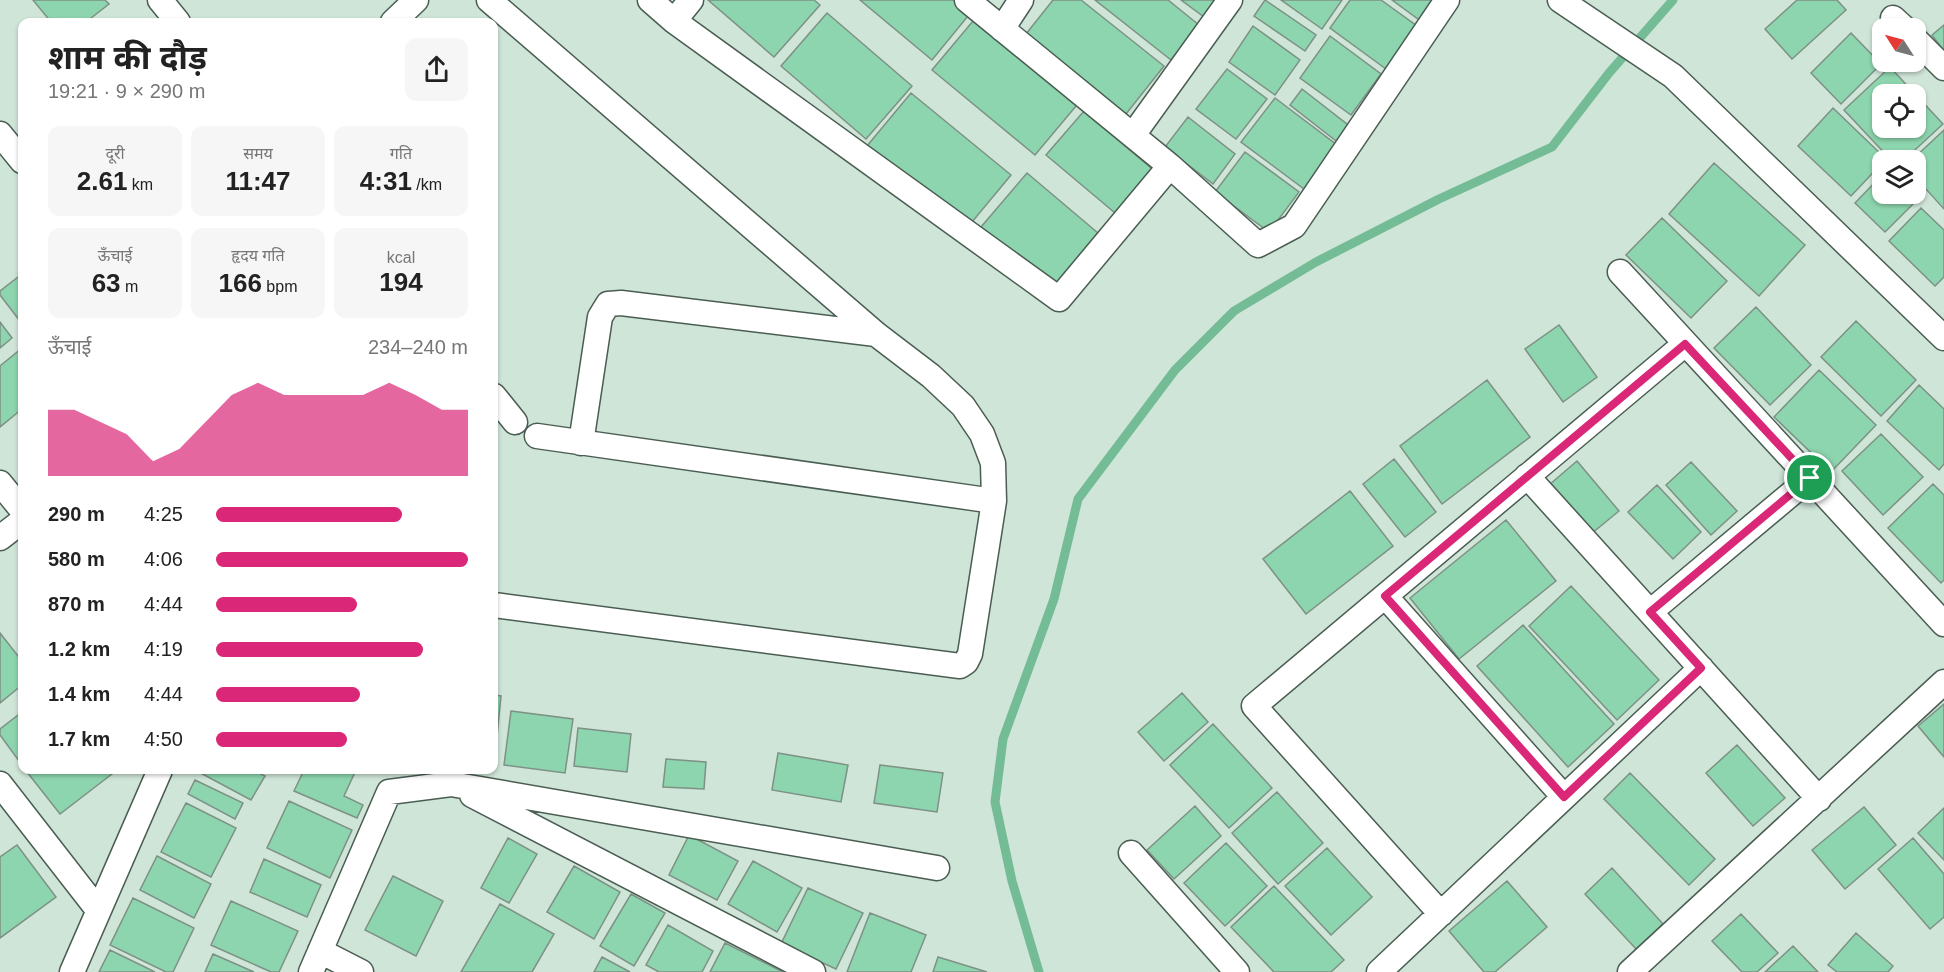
<!DOCTYPE html>
<html lang="hi">
<meta charset="utf-8">
<style>
body{margin:0;font-family:Arial,"Noto Sans Devanagari",sans-serif;background:#f6f6f6;color:#222;height:100vh;display:flex;flex-direction:column;font-size:22px;white-space:nowrap}
*{box-sizing:border-box;margin:0}
p{font-size:20px;color:#767676}
.icon{flex:none;width:33px;height:33px;fill:none;stroke:currentColor;stroke-width:2;stroke-linecap:round;stroke-linejoin:round}
.map{position:relative;flex:1;overflow:hidden}
.panel{position:absolute;left:18px;top:18px;width:480px;height:756px;display:flex;flex-direction:column;background:#fff;border-radius:12px;box-shadow:0 2px 4px #0004}
.panel>*{flex:none}
.needle{width:39px;rotate:306deg}
.buttons{position:absolute;left:1872px;top:18px;display:grid;gap:12px}
.buttons a{display:grid;place-items:center;width:54px;height:54px;border-radius:12px;background:#fff;box-shadow:0 2px 4px #0004;font-size:30px}
.pin{position:absolute;display:grid;place-items:center;width:51px;height:51px;color:#fff;margin:-26px;border:3px solid #fff;border-radius:50%;box-shadow:0 2px 6px #0007}
.round{display:grid;place-items:center;flex:none;width:63px;height:63px;border-radius:12px;background:#f6f6f6}
.overview{display:flex;align-items:center;justify-content:space-between;height:102px;padding:0 30px}
h1{font-size:33px;font-weight:700;line-height:45px}
.metrics{display:grid;grid-template-columns:repeat(3,1fr);gap:9px;height:102px;padding:6px 30px}
.metrics div{display:grid;align-content:center;border-radius:12px;background:#f6f6f6;text-align:center}
.metrics b{font-size:26px;font-weight:700}
.metrics small{font-size:16px;font-weight:400}
.metrics p{font-size:16px}
.chart{height:168px;padding:12px 30px}
.chart p{display:flex;justify-content:space-between}
.chart svg{width:100%;height:108px;margin-top:6px;fill:#db2777;opacity:.7}
ul{padding:0 30px;list-style:none;font-size:20px}
li{display:grid;grid-template-columns:96px 72px 1fr;align-items:center;height:45px}
li i{height:15px;border-radius:8px;background:#db2777}
.map>svg:first-child{display:block}
.lines{fill:none;stroke-linecap:round;stroke-linejoin:round}
.stream{stroke:#74bc95;stroke-width:9}
.building{fill:#8dd5ae;stroke:#7d9185;stroke-width:1.5}
.minor-casing{stroke:#4a5d52;stroke-width:27}
.minor{stroke:#fff;stroke-width:24}
.route-casing{stroke:#fff;stroke-width:12}
.route{stroke:#db2777;stroke-width:8}
</style>
<div class="map">
<svg width="1944" height="972" viewBox="0 0 1944 972">
<rect width="100%" height="100%" fill="#cfe5d8"/>
<g class="lines">
<path class="stream" d="M1039,972l-27,-91 -17,-79 8,-63 51,-140 24,-100 97,-129 59,-59 82,-49 123,-63 113,-52 57,-74 64,-73"/>
</g>
<path class="building" d="M33,0h72l4,4 -23,18h-35z
M708,0h106l6,5 -46,52z
M860,0h99l13,11 -40,49z
M1053,0h28l83,66 -38,48 -100,-80z
M1095,0h73l31,25 -28,35z
M1181,0h36l-13,17z
M1265,0l51,35 -11,16 -51,-35z
M1281,0h61l-20,29z
M1350,0h31l36,26 -31,43 -56,-41z
M1392,0h46l-16,22z
M1797,0h40l9,10 -54,49 -27,-30z
M827,13l85,73 -46,53 -85,-73z
M978,15l103,85 -46,55 -103,-85z
M1944,25v26l-12,-16z
M1253,26l47,34 -25,35 -46,-33z
M1851,33l30,31 -40,40 -30,-31z
M1330,36l51,38 -30,41 -51,-37z
M1890,67l25,27h-33v34h34v-33l27,29 -39,36h-13l-47,-50z
M1227,69l40,30 -31,40 -40,-30z
M1302,89l50,39 -12,16 -50,-39z
M911,93l100,82 -44,53 -100,-82z
M1275,98l62,47 -33,44 -63,-47z
M1833,108l53,51 -35,37 -53,-50z
M1084,111l74,63 -37,44 -75,-63z
M1188,117l47,37 -22,30 -48,-37z
M1944,130v79l-28,-31v-18h-4z
M1245,152l54,40 -30,40 -54,-40z
M1714,163l91,82 -46,51 -90,-82z
M1027,173l71,60 -45,54 -72,-60z
M1882,175v19h31l5,5 -33,33 -30,-29z
M1921,208l23,22v47l-9,9 -46,-45z
M1662,218l65,63 -36,37 -65,-63z
M22,274v45l-2,2 -20,-26v-4z
M1756,307l55,58 -41,40 -56,-57z
M1856,321l60,59 -35,36 -60,-59z
M0,322l12,16 -12,10z
M1559,325l38,52 -34,25 -38,-53z
M22,348v61l-22,18v-61z
M1819,370l57,55 -45,47 -57,-55z
M1487,380l43,57 -88,67 -42,-58z
M1919,385l25,24v55l-5,6 -52,-49z
M1881,434l42,43 -40,38 -41,-44z
M1394,459l42,53 -31,25 -42,-53z
M1577,461l42,50 -28,23 -42,-49z
M1691,462l46,49 -26,24 -45,-50z
M1933,484l11,11v85l-3,3 -53,-55z
M1657,485l44,47 -28,27 -45,-47z
M1350,491l43,55 -87,68 -43,-55z
M1506,520l50,61 -97,78 -49,-61z
M1571,586l88,94 -42,40 -88,-94z
M1523,625l91,99 -46,43 -91,-101z
M0,633l22,28v24l-22,18z
M1182,693l26,29 -44,39 -26,-29z
M494,695l7,1 -7,71z
M1944,704v53l-26,-31z
M511,711l62,8 -8,54 -61,-8z
M22,712v53l-22,-30v-6z
M1213,724l59,64 -43,40 -59,-63z
M578,728l53,6 -4,38 -53,-6z
M1737,745l48,53 -32,28 -47,-53z
M778,753l70,12 -7,37 -69,-12z
M666,759l40,3 -2,27 -41,-2z
M880,765l63,8 -6,39 -63,-9z
M29,770h79l4,4 -52,40 -33,-42z
M195,770h58l12,6 -14,24z
M304,770h52l-12,26 19,9 -6,13 -63,-27z
M1630,773l85,86 -26,26 -85,-86z
M195,780l48,23 -8,16 -47,-25z
M1277,792l46,51 -45,41 -46,-51z
M289,801l63,29 -22,48 -63,-30z
M186,803l50,25 -25,49 -50,-25z
M1195,806l26,30 -47,43 -27,-29z
M1864,807l32,38 -51,44 -33,-39z
M1944,808v52l-26,-27z
M689,835l49,26 -21,39 -48,-25z
M508,838l29,16 -28,49 -28,-15z
M1913,838l31,36v43l-14,12 -52,-60z
M1226,843l41,43 -42,40 -41,-43z
M17,845l39,52 -56,41v-81z
M1327,848l45,49 -41,38 -46,-49z
M157,856l54,28 -17,34 -54,-28z
M264,859l57,26 -14,32 -57,-25z
M753,861l49,27 -25,44 -49,-28z
M574,866l46,26 -26,47 -47,-27z
M1612,868l51,56 -27,25 -51,-55z
M393,876l50,25 -27,55 -51,-26z
M1507,881l40,46 -52,45h-11l-35,-41z
M1274,886l70,74 -13,12h-57l-43,-45z
M808,888l55,25 -27,56 -55,-25z
M631,894l34,19 -31,53 -34,-20z
M133,898l61,30 -21,44h-7l-56,-27z
M231,901l67,30 -19,41h-8l-60,-27z
M500,904l54,30 -22,38h-71z
M870,913l56,22 -15,37h-64z
M1741,914l37,39 -21,19h-15l-30,-31z
M668,925l45,26 -11,21h-43l-13,-7z
M1856,933l37,33 -5,6h-51l-9,-7z
M725,943l58,29h-73z
M1793,946l25,26h-53z
M110,950l45,22h-56z
M213,954l41,18h-49z
M602,957l28,15h-36z
M938,957l49,15h-54z"/>
<g class="lines">
<defs>
<path id="minor" d="M160,0l18,22
M489,0l387,334 55,42 32,30 19,28 11,29 1,38 -24,153 -4,8 -6,4 -466,-61
M650,0l24,21 385,278 111,-133
M967,0l203,166 88,79 36,-19 153,-226
M1560,0l113,76 271,262
M1893,18l11,10
M674,21l17,-21
M393,22l23,-22
M1002,29l19,-29
M1916,40l28,28
M0,134l22,27
M1133,135l97,-135
M1620,272l324,352
M494,396l21,26
M537,436l457,65
M581,443l19,-126 8,-13 13,-1 255,31
M1527,476l292,323
M0,483l22,27
M0,538l22,-17
M1385,596l179,201
M1650,612l160,-134
M0,784l98,126
M472,795l341,177
M1131,853l106,119
M1441,914l-187,-208 431,-362
M320,951l41,21
M72,972l88,-202
M311,972l78,-180 62,-8 486,84
M1379,972l322,-304
M1630,972l314,-290"/>
</defs>
<use href="#minor" class="minor-casing"/>
<use href="#minor" class="minor"/>
</g>
<g class="lines">
<defs>
<path id="route" d="M1685,344l125,134 -160,134 51,56 -137,129 -179,-201z"/>
</defs>
<use href="#route" class="route-casing"/>
<use href="#route" class="route"/>
</g>
</svg>
<div class="buttons">
<a><svg class="needle" viewBox="-14 -14 28 28"><path d="M0-13l5 13h-10z" fill="#e53935"/><path d="M0 13l5-13h-10z" fill="#767676"/></svg></a>
<a><svg class="icon" aria-label="locate" viewBox="0 0 24 24"><circle cx="12" cy="12" r="6"/><path d="M12 2v4M12 18v4M2 12h4M18 12h4"/></svg></a>
<a><svg class="icon" aria-label="layers" viewBox="0 0 24 24"><path d="M12 4l9 5-9 5-9-5zM3 14l9 5 9-5"/></svg></a>
</div>
<div class="pin" style="left:1810px;top:478px;background:#1e9e55"><svg class="icon" aria-label="arrive" viewBox="0 0 24 24"><path d="M6 21V4h12l-3 4 3 4H6"/></svg></div>
<section class="panel">
<div class="overview"><div><h1>शाम की दौड़</h1><p>19:21 · 9 × 290 m</p></div><a class="round"><svg class="icon" aria-label="share" viewBox="0 0 24 24"><path d="M12 15V3M7 8l5-5 5 5M5 13v7h14v-7"/></svg></a></div>
<div class="metrics">
<div><p>दूरी</p><b>2.61<small> km</small></b></div>
<div><p>समय</p><b>11:47</b></div>
<div><p>गति</p><b>4:31<small> /km</small></b></div>
</div>
<div class="metrics">
<div><p>ऊँचाई</p><b>63<small> m</small></b></div>
<div><p>हृदय गति</p><b>166<small> bpm</small></b></div>
<div><p>kcal</p><b>194</b></div>
</div>
<div class="chart"><p><span>ऊँचाई</span>234–240 m</p>
<svg viewBox="0 0 160 44" preserveAspectRatio="none"><path d="M0 44V17L10 17L20 22L30 27L40 38L50 33L60 22L70 11L80 6L90 11L100 11L110 11L120 11L130 6L140 11L150 17L160 17V44z"/></svg>
</div>
<ul>
<li><b>290 m</b>4:25<i style="width:74%"></i></li>
<li><b>580 m</b>4:06<i style="width:100%"></i></li>
<li><b>870 m</b>4:44<i style="width:56%"></i></li>
<li><b>1.2 km</b>4:19<i style="width:82%"></i></li>
<li><b>1.4 km</b>4:44<i style="width:57%"></i></li>
<li><b>1.7 km</b>4:50<i style="width:52%"></i></li>
</ul>
</section>
</div>
